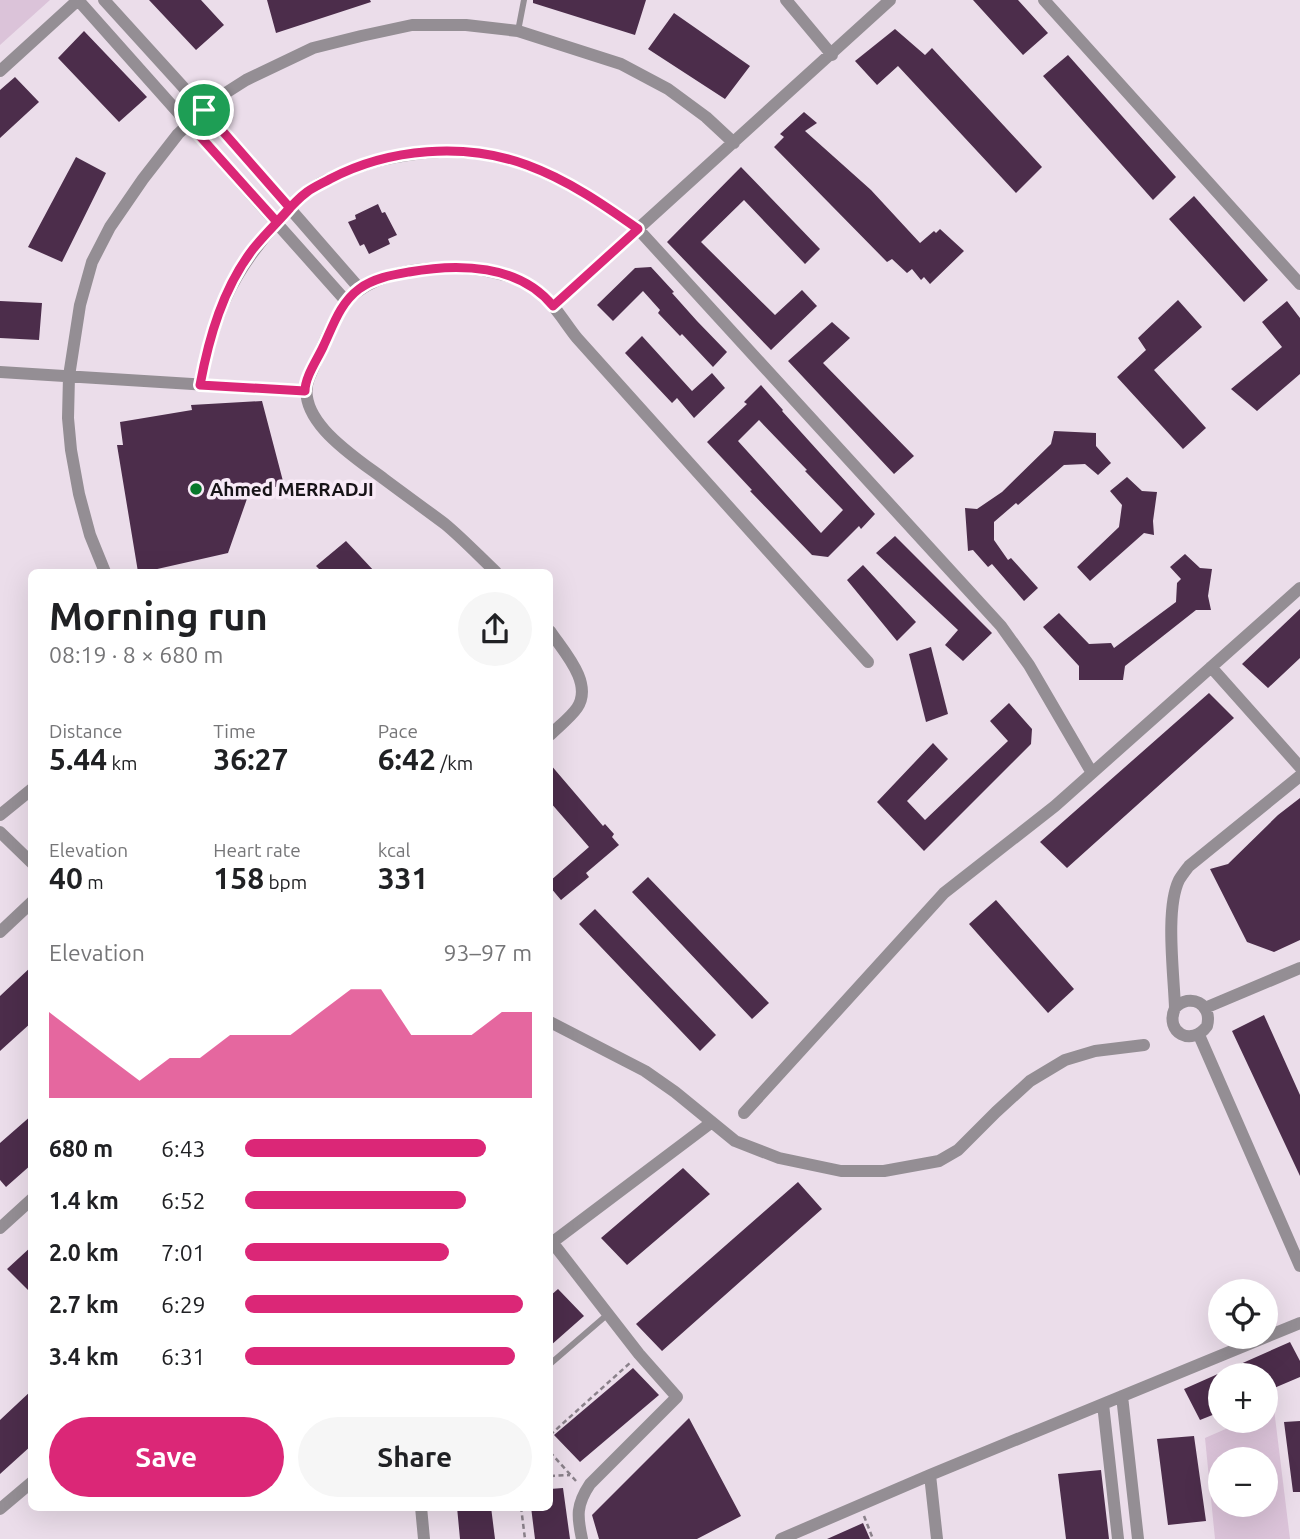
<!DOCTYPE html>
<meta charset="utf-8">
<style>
body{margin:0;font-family:Ubuntu,sans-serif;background:#f6f6f6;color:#202124;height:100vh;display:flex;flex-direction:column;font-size:26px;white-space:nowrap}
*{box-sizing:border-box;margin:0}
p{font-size:23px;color:#757577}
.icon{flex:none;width:38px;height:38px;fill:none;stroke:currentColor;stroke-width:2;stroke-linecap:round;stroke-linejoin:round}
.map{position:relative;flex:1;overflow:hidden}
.side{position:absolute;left:28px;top:569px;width:525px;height:942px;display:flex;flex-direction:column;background:#fff;border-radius:10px;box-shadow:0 7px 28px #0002}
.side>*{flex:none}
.tools{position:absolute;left:1208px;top:1279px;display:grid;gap:14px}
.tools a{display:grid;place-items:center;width:70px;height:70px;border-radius:50%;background:#fff;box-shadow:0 7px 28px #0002;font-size:35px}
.pin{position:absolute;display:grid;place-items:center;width:60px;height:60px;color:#fff;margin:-30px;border:4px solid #fff;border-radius:50%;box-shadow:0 2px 7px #0007}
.round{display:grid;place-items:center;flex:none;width:74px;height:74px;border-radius:37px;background:#f6f6f6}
.overview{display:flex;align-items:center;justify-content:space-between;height:119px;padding:0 21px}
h1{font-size:38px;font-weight:700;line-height:52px}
.figures{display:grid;grid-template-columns:repeat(3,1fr);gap:10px;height:119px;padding:7px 21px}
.figures div{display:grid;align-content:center}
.figures b{font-size:30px;font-weight:700}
.figures small{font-size:19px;font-weight:400}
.figures p{font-size:19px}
.chart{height:196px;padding:14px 21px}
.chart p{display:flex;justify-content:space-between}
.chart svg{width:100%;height:126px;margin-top:7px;fill:#db2777;opacity:.7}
.cta{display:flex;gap:14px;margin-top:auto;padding:14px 21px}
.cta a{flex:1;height:80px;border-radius:42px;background:#db2777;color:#fff;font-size:28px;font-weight:700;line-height:80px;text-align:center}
.cta a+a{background:#f6f6f6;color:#202124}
ul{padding:0 21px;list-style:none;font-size:23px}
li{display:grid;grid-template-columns:112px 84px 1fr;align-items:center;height:52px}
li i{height:18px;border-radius:9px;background:#db2777}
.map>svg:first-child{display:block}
.green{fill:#dbc3d9;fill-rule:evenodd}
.building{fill:#4c2d4b;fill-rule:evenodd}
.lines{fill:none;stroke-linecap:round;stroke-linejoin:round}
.path{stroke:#8a818a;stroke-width:2.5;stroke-dasharray:5 3.5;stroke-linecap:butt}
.service{stroke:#948e94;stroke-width:6}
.minor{stroke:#948e94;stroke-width:12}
.route-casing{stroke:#fff;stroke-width:14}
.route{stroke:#db2777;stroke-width:9}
.poi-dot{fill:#07772b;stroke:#f8eaf7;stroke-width:2.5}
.labels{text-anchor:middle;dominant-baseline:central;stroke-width:7;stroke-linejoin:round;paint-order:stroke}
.poi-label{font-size:19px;font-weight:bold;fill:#181418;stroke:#f8eaf7;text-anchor:start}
</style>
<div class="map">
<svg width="1300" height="1539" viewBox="0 0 1300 1539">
<rect width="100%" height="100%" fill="#ebddea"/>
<path class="green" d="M0,0h50l-50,45z
M1274,1409l16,130h-75l-10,-101 39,-17h21v-9zM1220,1460h45v45h-45z"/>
<path class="building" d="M149,0h52l23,25 -28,25z
M267,0h103l1,2 -95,31z
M533,0h113l-11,35 -102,-32z
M973,0h45l30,33 -25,22z
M674,13l76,53 -25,33 -77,-50z
M895,29l30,26 7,-7 110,119 -26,26 -118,-127 -21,19 -22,-24z
M84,31l63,66 -28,25 -61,-64z
M1068,55l108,122 -23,23 -110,-124z
M15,77l24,25 -39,36v-48z
M804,112l13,11 -12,8 66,59 49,53 14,-12 2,2 4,-4 24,22 -34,33 -6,-7 -3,3 -9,-11 -5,4 -15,-14 -5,3 -113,-115 10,-10 -4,-3z
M76,157l30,16 -44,89 -34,-15z
M741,167l79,82 -15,15 -61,-64 -43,42 74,73 27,-25 15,16 -46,44 -104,-108z
M1194,196l74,84 -24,22 -75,-83z
M378,204l4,9 3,-1 12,23 -9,4 2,5 -21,10 -5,-10 -4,2 -12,-24 8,-3 -1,-4z
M651,267l23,25 -2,1 25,28 30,31 -14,15 -31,-33 -2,2 -22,-23 2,-3 -17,-19 -30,30 -16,-16 38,-37z
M1178,300l24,27 -48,43 52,58 -23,21 -66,-72 29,-27 -8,-12z
M0,301l42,2 -3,37 -39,-2z
M1287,301l13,17v56l-43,37 -26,-22 51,-42 -20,-25z
M832,322l18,16 -27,25 91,93 -20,18 -106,-113z
M642,336l50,55 20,-18 13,15 -31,30 -17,-20 -5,5 -47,-50z
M761,385l22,25 -1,1 93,103 -14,15 -2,-3 -31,31 -16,-2 -62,-64 2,-1 -45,-48 40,-38 -3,-2zM759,420l48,50 -2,1 38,39 -22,23 -83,-92z
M262,401l22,84 -35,8 -21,60 -84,19h-6l-21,-127h6l-3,-23 72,-12 -1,-5z
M1054,431l42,2v13l15,17 -13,12 -13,-11 -21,1 -46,40 -2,-2 -22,19v18l14,20 3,-2 27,30 -14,13 -32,-37 -4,3 -15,-17 -5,1 -3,-43 12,1 25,-17 49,-48z
M1127,477l15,14 15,1 -4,29 1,14 -10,-2 -54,48 -13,-14 42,-40 3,-22 -12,-14z
M895,536l97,97 -29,28 -18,-16 13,-15 -82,-77z
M346,541l29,31h-53l-6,-6z
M1185,554l15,14 12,1 -4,27 3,14h-15l-71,56 -2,14h-44v-14l-36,-39 16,-14 30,31 22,-1 3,5 62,-46 1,-19 4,-4 -11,-12z
M863,565l53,57 -19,19 -50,-61z
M1300,609v49l-32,30 -26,-24z
M931,647l17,67 -22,8 -17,-68z
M1209,693l25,25 -167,150 -27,-26z
M1009,703l23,26 -1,15 -107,107 -47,-49 56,-59 15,16 -41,42 18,19 83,-79 -18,-20z
M550,764l53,62 2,-2 9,10 -2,3 7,8 -33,28 3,4 -28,23 -11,-13v-6l39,-34 -39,-45z
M1300,798v142l-26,12 -27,-10 -37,-73 18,-5 50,-49z
M648,877l121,126 -17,16 -120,-127z
M996,900l78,89 -26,24 -79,-89z
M595,909l121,126 -16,16 -121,-127z
M32,966v56l-32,29v-55z
M1264,1015l36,80v81l-68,-145z
M32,1115v49l-26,23 -6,-7v-37z
M683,1168l27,26 -83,71 -26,-27z
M798,1182l24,27 -160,142 -26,-27z
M32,1246v48l-25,-25z
M558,1289l26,27 -34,30v-50z
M1290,1342l10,19v16l-35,15v-16h-45v36l-20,8 -16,-31z
M633,1368l26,27 -79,67 -26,-27z
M32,1390v55l-32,29v-54z
M689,1418l52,98 -44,23h-98l-7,-24z
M1300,1421v71h-7l-9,-70z
M1194,1436l12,85 -38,4 -11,-86z
M1101,1470l8,69h-43l-8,-65z
M563,1488l7,51h-35l-4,-32h19v-18z
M457,1507h34l4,32h-35z
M863,1523l7,16h-43z"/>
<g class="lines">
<path class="path" d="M550,1435l81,-73
M550,1452l26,29
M550,1476l20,-1
M521,1507l4,32
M864,1516l9,23"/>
<path class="service" d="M518,31l6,-31
M550,1364l58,-50"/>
<path class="minor" d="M78,0l268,301
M104,0l100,110 156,179
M786,0l46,55
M1044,0l256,284
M0,71l78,-71
M553,306l337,-306
M0,372l305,19
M200,385c13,-67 30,-110 76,-161 10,-11 20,-25 33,-34 30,-19 64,-30 99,-35 41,-6 82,-4 120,11 40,15 76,39 110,63l363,397 28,39 63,108
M105,572l-15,-37 -11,-41 -8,-44 -3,-32 1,-42 11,-71 12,-43 18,-35 33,-48 35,-45 35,-33 33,-21 67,-32 48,-12 51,-11h54l52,6 103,33 47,25 38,28 28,26
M496,572c-17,-16 -33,-33 -51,-48 -20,-15 -41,-30 -61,-45 -28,-21 -91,-60 -75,-101 10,-22 25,-65 41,-80 39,-39 141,-39 186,-9 15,10 29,34 41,49l291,324
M550,631c13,20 44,52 27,77 -7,10 -18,18 -27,27
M1211,667l89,100
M0,815l32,-26
M0,832l32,31
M0,932l32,-30
M1175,1008c15,-16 38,-4 32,18 -15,21 -43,7 -32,-18 -1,-33 -10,-99 4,-128 3,-5 7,-10 10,-14l111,-90
M1205,1008l95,-40
M550,1022l95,49 30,21 60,49 44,17 62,13h43l55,-10 19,-11 38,-38 34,-31 35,-21 30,-9 49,-6
M1199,1035l101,231
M744,1113l200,-220 111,-87 245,-218
M0,1228l32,-29
M552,1242l87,112 38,43 -87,87c-14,21 -13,32 -8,55
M550,1244l162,-122
M1122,1396l16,143
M1103,1404l15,135
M930,1475l7,64
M421,1507l3,32
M0,1509l32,-27
M781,1539l149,-64 370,-152"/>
</g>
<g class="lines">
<defs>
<path id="route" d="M204,110l86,98c-12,14 -26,27 -37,41 -30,39 -44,88 -53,136l105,6c0,-14 12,-31 18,-44 10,-21 17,-44 36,-58 15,-11 33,-14 50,-17 49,-9 110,-8 144,34l85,-77c-34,-24 -70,-49 -111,-64 -62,-23 -138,-17 -197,14 -7,4 -16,8 -23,13 -11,8 -21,20 -30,30l-88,-98 15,-14"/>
</defs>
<use href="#route" class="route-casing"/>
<use href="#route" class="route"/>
</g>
<circle class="poi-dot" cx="196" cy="489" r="7"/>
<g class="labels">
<g class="poi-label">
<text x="210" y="489">Ahmed MERRADJI</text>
</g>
</g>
</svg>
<div class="tools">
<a><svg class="icon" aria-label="locate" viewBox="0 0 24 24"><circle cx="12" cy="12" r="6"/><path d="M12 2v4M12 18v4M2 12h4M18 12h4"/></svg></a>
<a>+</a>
<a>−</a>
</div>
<div class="pin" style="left:204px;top:110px;background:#1e9e55"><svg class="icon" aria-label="arrive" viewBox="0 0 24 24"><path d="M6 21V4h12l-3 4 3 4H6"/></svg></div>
<section class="side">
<div class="overview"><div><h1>Morning run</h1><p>08:19 · 8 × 680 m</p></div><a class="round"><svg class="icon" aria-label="share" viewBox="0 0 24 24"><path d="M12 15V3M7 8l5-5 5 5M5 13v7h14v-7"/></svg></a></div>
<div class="figures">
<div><p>Distance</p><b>5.44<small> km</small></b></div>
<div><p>Time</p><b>36:27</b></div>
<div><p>Pace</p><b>6:42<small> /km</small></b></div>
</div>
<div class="figures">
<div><p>Elevation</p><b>40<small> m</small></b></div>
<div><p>Heart rate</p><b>158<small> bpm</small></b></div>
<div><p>kcal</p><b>331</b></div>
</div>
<div class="chart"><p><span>Elevation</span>93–97 m</p>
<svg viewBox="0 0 160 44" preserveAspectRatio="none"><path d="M0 44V14L10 22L20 30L30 38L40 30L50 30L60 22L70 22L80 22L90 14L100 6L110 6L120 22L130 22L140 22L150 14L160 14V44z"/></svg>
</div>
<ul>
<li><b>680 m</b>6:43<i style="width:84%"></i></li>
<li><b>1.4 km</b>6:52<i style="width:77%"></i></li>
<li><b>2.0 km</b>7:01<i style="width:71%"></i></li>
<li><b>2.7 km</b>6:29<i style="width:97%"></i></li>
<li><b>3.4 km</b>6:31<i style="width:94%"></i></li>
</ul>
<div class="cta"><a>Save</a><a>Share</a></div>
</section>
</div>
